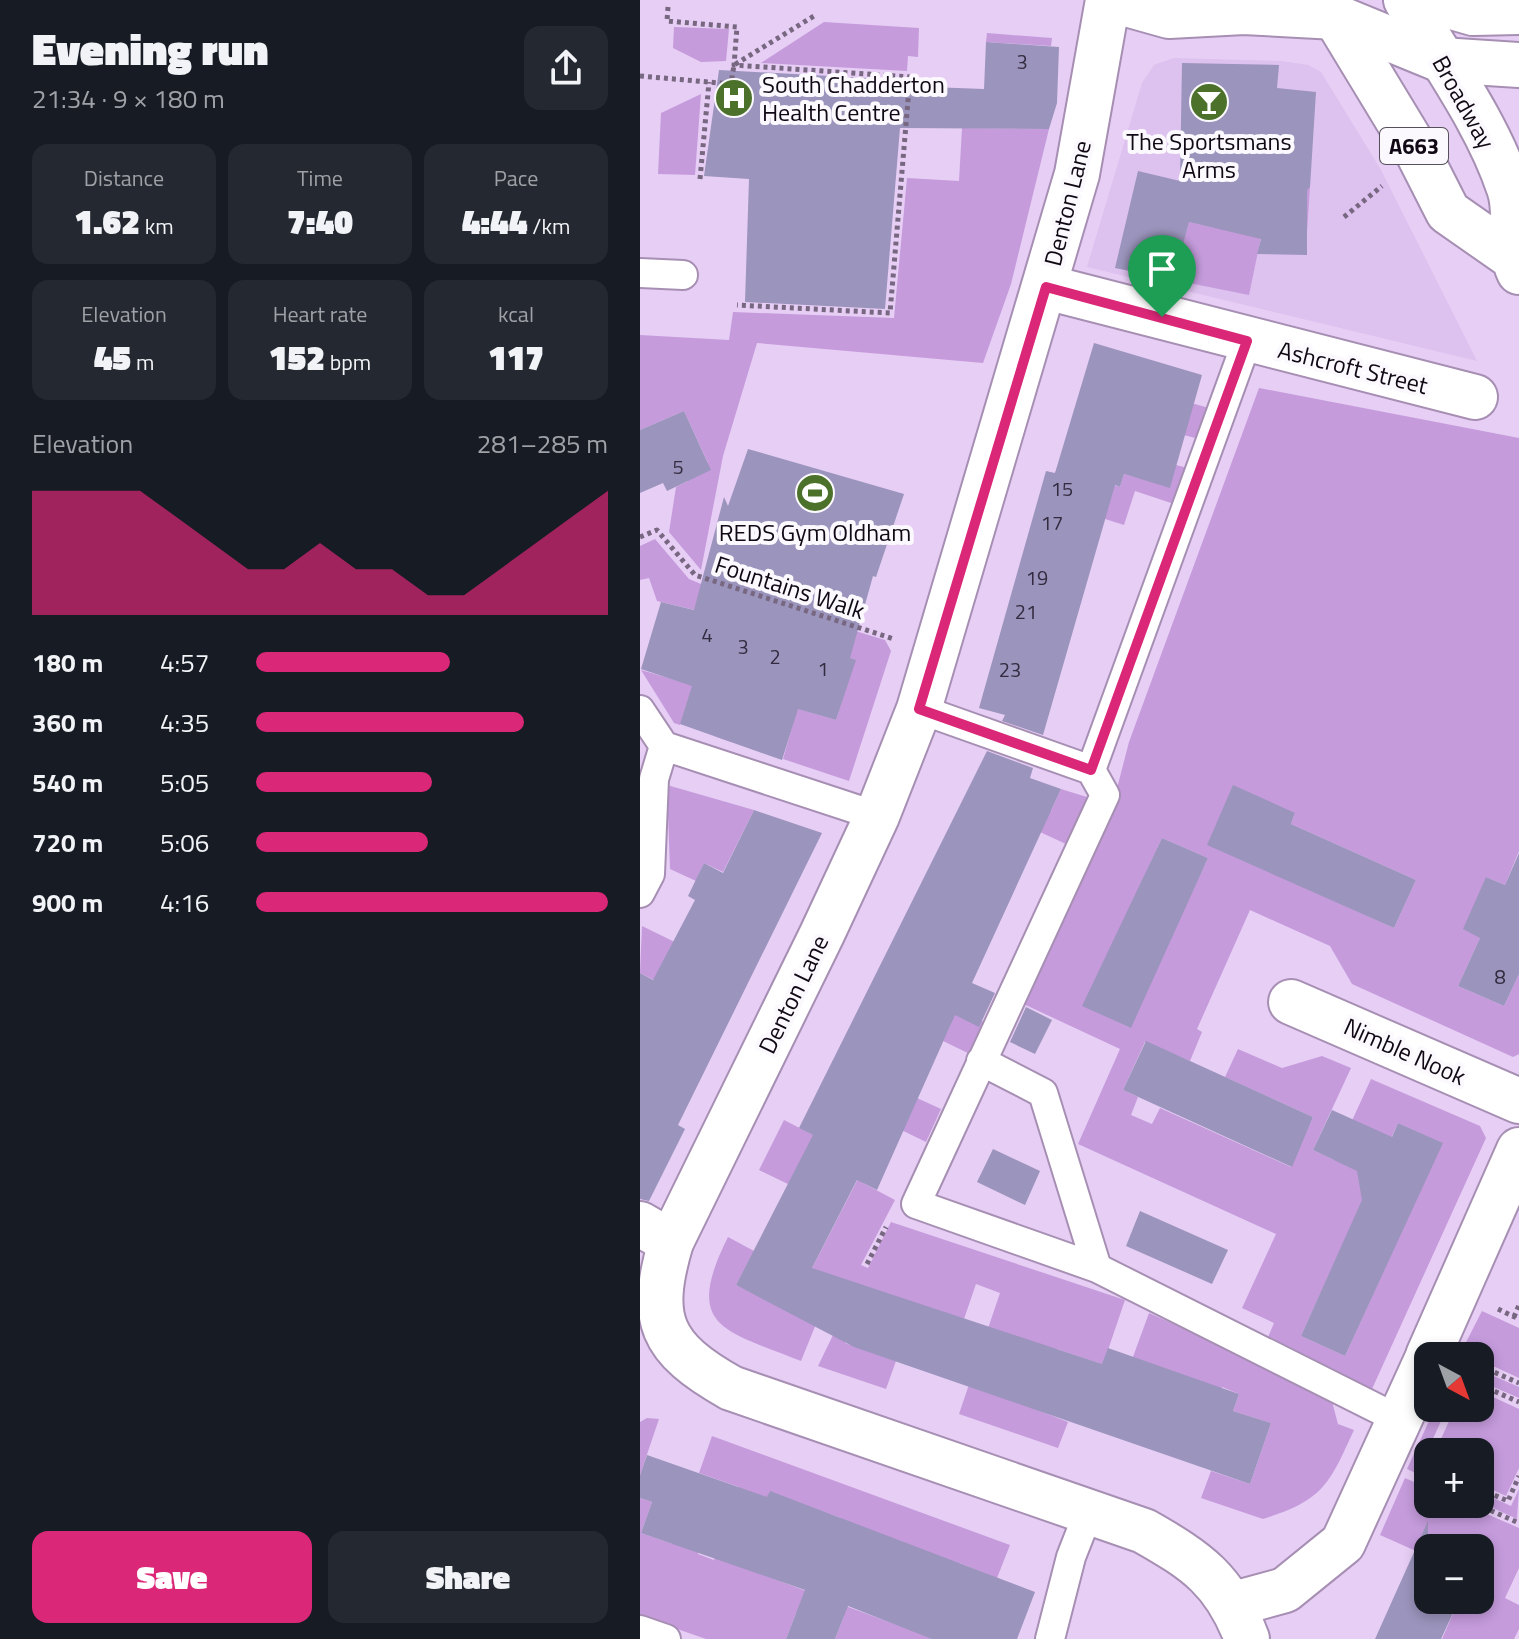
<!DOCTYPE html>
<meta charset="utf-8">
<style>
body{margin:0;font-family:"Titillium Web",sans-serif;background:#242831;color:#f1f3f6;height:100vh;display:flex;flex-direction:column;font-size:30px;white-space:nowrap}
*{box-sizing:border-box;margin:0}
p{font-size:26px;color:#9ea1a6}
.icon{flex:none;width:44px;height:44px;fill:none;stroke:currentColor;stroke-width:2;stroke-linecap:round;stroke-linejoin:round}
.map{position:relative;flex:1;overflow:hidden}
.side{display:flex;flex-direction:column;background:#171b24;width:640px}
.side>*{flex:none}
.needle{width:52px;rotate:139deg}
.controls{position:absolute;left:774px;top:1342px;display:grid;gap:16px}
.controls a{display:grid;place-items:center;width:80px;height:80px;border-radius:16px;background:#171b24;box-shadow:0 4px 12px #0003;font-size:40px}
.pin{position:absolute;display:grid;place-items:center;width:68px;height:68px;color:#fff;margin:-82px -34px;border-radius:50% 50% 50% 0;rotate:-45deg;box-shadow:0 0 8px #0007}
.pin .icon{rotate:45deg}
.round{display:grid;place-items:center;flex:none;width:84px;height:84px;border-radius:16px;background:#242831}
.headline{display:flex;align-items:center;justify-content:space-between;height:136px;padding:0 32px}
h1{font-size:44px;font-weight:800;line-height:60px}
.figures{display:grid;grid-template-columns:repeat(3,1fr);gap:12px;height:136px;padding:8px 32px}
.figures div{display:grid;align-content:center;border-radius:16px;background:#242831;text-align:center}
.figures b{font-size:34px;font-weight:800}
.figures small{font-size:22px;font-weight:400}
.figures p{font-size:22px}
.chart{height:224px;padding:16px 32px}
.chart p{display:flex;justify-content:space-between}
.chart svg{width:100%;height:144px;margin-top:8px;fill:#db2777;opacity:.7}
.action{display:flex;gap:16px;margin-top:auto;padding:16px 32px}
.action a{flex:1;height:92px;border-radius:16px;background:#db2777;color:#fff;font-size:32px;font-weight:800;line-height:92px;text-align:center}
.action a+a{background:#242831;color:#f1f3f6}
ul{padding:0 32px;list-style:none;font-size:26px}
li{display:grid;grid-template-columns:128px 96px 1fr;align-items:center;height:60px}
li i{height:20px;border-radius:10px;background:#db2777}
main{display:flex;flex:1;min-height:0}
.map>svg:first-child{display:block}
.built{fill:#ddc1ee}
.green{fill:#c59bdc;fill-rule:evenodd}
.building{fill:#9b94bc}
.lines{fill:none;stroke-linecap:round;stroke-linejoin:round}
.service-casing{stroke:#a68fb3;stroke-width:32}
.minor-casing{stroke:#a68fb3;stroke-width:48}
.tertiary-casing{stroke:#a68fb3;stroke-width:48}
.secondary-casing{stroke:#a68fb3;stroke-width:48}
.trunk-casing{stroke:#a68fb3;stroke-width:48}
.path{stroke:#786781;stroke-width:5;stroke-dasharray:4 4;stroke-linecap:butt}
.service{stroke:#fff;stroke-width:28}
.minor{stroke:#fff;stroke-width:44}
.tertiary{stroke:#fff;stroke-width:44}
.secondary{stroke:#fff;stroke-width:44}
.trunk{stroke:#fff;stroke-width:44}
.route-casing{stroke:#fff;stroke-width:16}
.route{stroke:#db2777;stroke-width:10}
.labels{text-anchor:middle;dominant-baseline:central;stroke-width:8;stroke-linejoin:round;paint-order:stroke}
.number-label{font-size:20px;fill:#332b3f}
.shield{fill:#fbf9fd;stroke:#56505b;stroke-width:2}
.shield-label{font-size:22px;font-weight:bold;fill:#100815}
.poi-label{font-size:24px;fill:#100815;stroke:#fbf9fd}
.street-label{font-size:24px;fill:#100815;stroke:#fbf9fd}
</style>
<main>
<section class="side">
<div class="headline"><div><h1>Evening run</h1><p>21:34 · 9 × 180 m</p></div><a class="round"><svg class="icon" aria-label="share" viewBox="0 0 24 24"><path d="M12 15V3M7 8l5-5 5 5M5 13v7h14v-7"/></svg></a></div>
<div class="figures">
<div><p>Distance</p><b>1.62<small> km</small></b></div>
<div><p>Time</p><b>7:40</b></div>
<div><p>Pace</p><b>4:44<small> /km</small></b></div>
</div>
<div class="figures">
<div><p>Elevation</p><b>45<small> m</small></b></div>
<div><p>Heart rate</p><b>152<small> bpm</small></b></div>
<div><p>kcal</p><b>117</b></div>
</div>
<div class="chart"><p><span>Elevation</span>281–285 m</p>
<svg viewBox="0 0 160 44" preserveAspectRatio="none"><path d="M0 44V6L10 6L20 6L30 6L40 14L50 22L60 30L70 30L80 22L90 30L100 30L110 38L120 38L130 30L140 22L150 14L160 6V44z"/></svg>
</div>
<ul>
<li><b>180 m</b>4:57<i style="width:55%"></i></li>
<li><b>360 m</b>4:35<i style="width:76%"></i></li>
<li><b>540 m</b>5:05<i style="width:50%"></i></li>
<li><b>720 m</b>5:06<i style="width:49%"></i></li>
<li><b>900 m</b>4:16<i style="width:100%"></i></li>
</ul>
<div class="action"><a>Save</a><a>Share</a></div>
</section>
<div class="map">
<svg width="879" height="1639" viewBox="0 0 879 1639">
<rect width="100%" height="100%" fill="#e7cef5"/>
<path class="built" d="M534,58l108,3 26,4 13,7 60,98 96,191 -390,-94 55,-184 12,-18z"/>
<path class="green" d="M184,22l95,6 -1,29 -10,-1 -1,15 -146,-8z
M34,27l55,2 -3,32 -25,1 -28,-14z
M347,33l65,5 -1,8 -65,-4z
M61,94l-6,81 -37,-1 3,-61z
M322,128l87,1 -38,155 -28,79 -226,-20 -34,113 -22,114 -32,-38 7,-45 12,-6 -3,-7 23,-11 -24,-52 -44,19v-95l89,5 4,-28 161,6 13,-140 52,3z
M602,182l68,5 -3,45h-45l-13,63 -75,-15 15,-58 26,6z
M619,388l260,50v413l-14,34 -19,-8 -6,61 -22,48 46,20 15,-32v80l-6,3 -161,-73 -22,-38 -80,-36 -53,119 5,3 -12,29 -45,-19 -22,48 15,7 -7,18 21,9 8,-16 131,59 22,-50 -88,-40 13,-28 44,19 40,-12 29,12 -38,82 21,10 37,-81 109,47 6,12 -114,251 -106,-47 8,-19 -32,-15 34,-74 -198,-90 42,-95 -103,-48 99,-209 13,-50zM655,813l-4,11 125,56 -22,48 -165,-75zM522,838l46,20 -79,169 -45,-21zM758,1123l44,20 -97,213 -44,-20z
M537,399l32,9 -10,31 -61,-16z
M536,465l15,4 -14,36 -42,-14 -11,34 -19,-6 -50,-46 2,-5 63,19 4,-13 46,13z
M15,539l34,40 17,7 -7,25 -42,-10 -8,-23 -9,2v-34z
M169,617l76,23 6,11 -42,130 -66,-22 10,-35 -11,-20 54,16 19,-60 -30,-10z
M1,670l48,14 3,-7 56,17 -17,48 -17,-6 11,-31 -35,-11 -10,31 -6,-2z
M27,785l87,25 -31,62 -19,-9 -8,18 -26,-12z
M421,789l29,9 -22,47 -43,-20 10,-21 16,7z
M2,926l47,23 -21,38 -28,-14z
M302,1002l42,20 -14,32 -27,-13 7,-15 -16,-9z
M277,1098l24,11 -15,33 -43,-21z
M144,1120l88,45 -9,18 32,17 -34,65 7,3 23,-46 234,78 -17,50 -1,16 -50,-17 -22,60 33,13 -10,26 -99,-34 41,-121 -24,-9 -12,35 -99,-33 -20,57 51,18 -10,28 -68,-23 16,-33 -27,-55 54,-105 -73,11 -29,-14z
M88,1237l26,14 -18,34 80,39 -15,37c-76,-31 -119,-32 -73,-124z
M842,1311l37,17v50l-39,-18v-4l-19,-4z
M509,1313l181,81 8,30 16,6c-25,54 -30,70 -91,89l-62,-21 10,-27 39,13 21,-61 -38,-12 6,-17 -17,-7 -7,18 -89,-29z
M840,1370l39,17v11l-39,-17z
M840,1391l39,18v59l-13,28 -26,-12v-32h-45l20,-44h25z
M795,1408h12l-26,57 7,4v10l-21,-10z
M7,1418l12,1 -19,56v-53z
M72,1436l298,109 -13,33 -38,-15 -23,76h-101l9,-23 -20,-8 -6,13 -22,-8 -10,26h-80l-66,-23v-118l12,4 -11,31 32,11 32,-10 -7,20 16,6 25,-73 -40,-14zM130,1492l71,26 -20,52 -4,25 -75,-28zM299,1557l-28,73 -71,-26z
M765,1478l23,10v16h36l55,24v40l-14,30 14,7v24l-5,10h-72l17,-39h21v-52l-64,3 -36,-16z
M879,1489l-2,30 -37,-17v-10l31,14z"/>
<path class="building" d="M346,42l73,5 -2,56 -8,26 -149,-1 -15,181 -140,-7 4,-123 -45,-3 15,-106 185,10 -1,6 81,3z
M542,63l97,2 -2,23 39,4 -6,95 -3,3v65l-50,-1 4,-15 -72,-17 -15,58 -59,-12 23,-97 42,10z
M454,343l108,32 -32,113 -46,-14 -4,13 -5,-2 -72,250 -41,-14 3,-6 -26,-7 67,-237 9,2z
M44,411l27,59 -44,21 -4,-8 -23,10v-63z
M108,449l156,45 -28,83 -3,-1 -23,82 6,2 -20,60 -38,-11 -16,51 -102,-36 12,-38 -51,-17 20,-67 33,8 30,-113 4,9z
M347,751l46,17 -3,10 31,11 -89,194 23,10 -16,34 -24,-12 -78,175 -20,-10 -45,88 290,96 6,-16 131,46 -6,17 38,12 -21,61 -396,-137 -118,-62 77,-150 -14,-7z
M593,785l62,28 -4,11 125,56 -22,48 -187,-83z
M114,810l68,23 -144,292 7,4 -36,72 -9,-2v-226l13,7 42,-80 -7,-4 16,-33 19,10z
M522,838l46,20 -77,170 -49,-22z
M879,853v121l-15,32 -46,-20 22,-48 -17,-9 23,-52 19,8z
M386,1007l26,13 -17,34 -25,-12z
M506,1041l167,76 -21,50 -169,-77z
M692,1110l60,27 6,-14 45,20 -98,213 -44,-20 61,-136 -5,-29 -44,-21z
M353,1149l47,22 -15,34 -48,-23z
M500,1211l88,39 -16,34 -86,-38z
M7,1455l120,42 3,-6 265,101 -18,47h-85l-84,-33 -13,33h-49l19,-49 -164,-57 11,-31 -12,-4v-23z
M788,1521v79h31l-18,39h-66z"/>
<g class="lines">
<defs>
<path id="service" d="M0,273l43,2
M607,341l-156,429 14,25 -189,409 181,64 303,152
M279,709l172,61
M0,710l24,36 213,70
M0,893l10,-19 4,-95 10,-33
M341,1061l62,32 54,175
M0,1630l26,9
M410,1639l21,-82 18,-46"/>
<path id="minor" d="M406,287l429,110
M651,1002l228,99
M0,1224l31,18
M788,1356l91,-206
M594,1604l51,-14 58,-47 85,-186"/>
<path id="tertiary" d="M468,0l-31,174 -158,535 -42,107 -55,118 -151,308c-23,78 -11,106 60,146l413,143c53,30 81,49 103,108"/>
<path id="secondary" d="M472,0l57,16 75,-4 92,5 105,43 78,5
M788,0l45,13 46,-1"/>
<path id="trunk" d="M685,0l94,155 29,57 63,44
M766,0c35,60 81,122 103,188 10,27 -3,57 10,84"/>
</defs>
<use href="#service" class="service-casing"/>
<use href="#minor" class="minor-casing"/>
<use href="#tertiary" class="tertiary-casing"/>
<use href="#secondary" class="secondary-casing"/>
<use href="#trunk" class="trunk-casing"/>
<path class="path" d="M28,7l-1,14 70,6 -3,38 176,12 -20,236 -153,-8
M0,76l91,8 3,-19 80,-49
M60,179l9,-97
M704,217l38,-31
M0,537l17,-7 38,45 199,64
M227,1264l19,-37
M858,1309l21,10
M874,1317l5,-12
M840,1366l39,17
M840,1385l39,17
M840,1489l28,12 11,-25
M836,1504l43,19"/>
<use href="#service" class="service"/>
<use href="#minor" class="minor"/>
<use href="#tertiary" class="tertiary"/>
<use href="#secondary" class="secondary"/>
<use href="#trunk" class="trunk"/>
</g>
<g class="lines">
<defs>
<path id="route" d="M406,287l201,54 -156,429 -172,-61z"/>
</defs>
<use href="#route" class="route-casing"/>
<use href="#route" class="route"/>
</g>
<defs>
<symbol id="hospital-disc" viewBox="-11 -11 22 22"><circle r="9.5" fill="#4b712b" stroke="#fbf9fd"/><path d="M-5-5h3v3.5h4V-5h3V5h-3V1.5h-4V5h-3Z" fill="#fff"/></symbol>
<symbol id="bar-disc" viewBox="-11 -11 22 22"><circle r="9.5" fill="#4b712b" stroke="#fbf9fd"/><path d="M-6-5H6L.8 .8V4.5H3.5V6h-7V4.5H-.8V.8Z" fill="#fff"/></symbol>
<symbol id="stadium-disc" viewBox="-11 -11 22 22"><circle r="9.5" fill="#4b712b" stroke="#fbf9fd"/><path d="M0-5a6.5 5 0 1 0 0 10a6.5 5 0 1 0 0-10ZM-3.5-1.8h7v3.6h-7Z" fill="#fff"/></symbol>
</defs>
<g fill-rule="evenodd">
<use href="#hospital-disc" x="72" y="76" width="44" height="44"/>
<use href="#bar-disc" x="547" y="80" width="44" height="44"/>
<use href="#stadium-disc" x="153" y="471" width="44" height="44"/>
</g>
<g class="labels">
<g class="number-label">
<text x="382" y="61">3</text>
<text x="38" y="466">5</text>
<text x="422" y="488">15</text>
<text x="412" y="522">17</text>
<text x="397" y="577">19</text>
<text x="386" y="611">21</text>
<text x="67" y="634">4</text>
<text x="103" y="646">3</text>
<text x="135" y="656">2</text>
<text x="183" y="668">1</text>
<text x="370" y="669">23</text>
<text x="860" y="976">8</text>
</g>
<rect class="shield" x="740" y="128" width="68" height="36" rx="6"/>
<g class="shield-label">
<text x="774" y="146">A663</text>
</g>
<g class="poi-label">
<text x="122" y="84" text-anchor="start">South Chadderton<tspan x="122" dy="28">Health Centre</tspan></text>
<text x="569" y="141">The Sportsmans<tspan x="569" dy="28">Arms</tspan></text>
<text x="175" y="532">REDS Gym Oldham</text>
</g>
<g class="street-label">
<text transform="translate(824 102) rotate(61)">Broadway</text>
<text transform="translate(427 203) rotate(-76)">Denton Lane</text>
<text transform="translate(713 367) rotate(14)">Ashcroft Street</text>
<text transform="translate(150 587) rotate(18)">Fountains Walk</text>
<text transform="translate(153 994) rotate(-64)">Denton Lane</text>
<text transform="translate(765 1051) rotate(24)">Nimble Nook</text>
</g>
</g>
</svg>
<div class="controls">
<a><svg class="needle" viewBox="-14 -14 28 28"><path d="M0-13l5 13h-10z" fill="#e53935"/><path d="M0 13l5-13h-10z" fill="#9ea1a6"/></svg></a>
<a>+</a>
<a>−</a>
</div>
<div class="pin" style="left:522px;top:317px;background:#1e9e55"><svg class="icon" aria-label="arrive" viewBox="0 0 24 24"><path d="M6 21V4h12l-3 4 3 4H6"/></svg></div>
</div>
</main>
